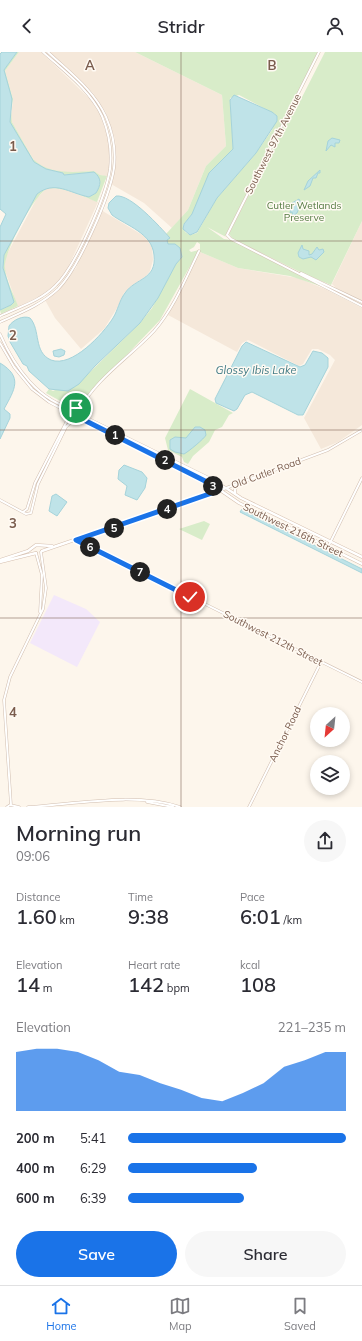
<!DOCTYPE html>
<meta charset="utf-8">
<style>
body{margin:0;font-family:Mulish,sans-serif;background:#f7f7f7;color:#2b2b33;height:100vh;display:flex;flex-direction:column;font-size:15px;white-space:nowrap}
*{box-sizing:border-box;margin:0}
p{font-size:13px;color:#7c7c81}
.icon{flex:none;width:22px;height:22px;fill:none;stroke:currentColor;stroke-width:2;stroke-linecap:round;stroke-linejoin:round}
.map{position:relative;height:755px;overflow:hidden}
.details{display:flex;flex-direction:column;background:#fff;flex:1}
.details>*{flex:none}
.needle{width:26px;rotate:207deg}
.buttons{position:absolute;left:310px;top:655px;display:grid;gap:8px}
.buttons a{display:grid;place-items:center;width:40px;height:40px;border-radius:50%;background:#fff;box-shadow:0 2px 6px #0003;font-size:20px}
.pin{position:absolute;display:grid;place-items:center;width:34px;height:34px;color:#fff;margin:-17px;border:2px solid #fff;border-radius:50%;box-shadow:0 1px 4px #0007}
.km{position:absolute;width:20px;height:20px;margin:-10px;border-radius:50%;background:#222;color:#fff;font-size:11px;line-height:20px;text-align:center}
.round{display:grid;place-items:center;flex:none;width:42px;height:42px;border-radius:21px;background:#f7f7f7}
.headline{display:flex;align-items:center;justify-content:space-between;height:68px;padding:0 16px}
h1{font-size:22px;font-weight:600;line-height:30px}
.figures{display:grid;grid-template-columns:repeat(3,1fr);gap:6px;height:68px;padding:4px 16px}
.figures div{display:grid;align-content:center}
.figures b{font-size:20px;font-weight:600}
.figures small{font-size:11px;font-weight:400}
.figures p{font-size:11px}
.chart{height:112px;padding:8px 16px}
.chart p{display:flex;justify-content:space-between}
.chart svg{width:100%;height:72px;margin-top:4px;fill:#1a73e8;opacity:.7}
.action{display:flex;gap:8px;margin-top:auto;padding:8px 16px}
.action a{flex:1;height:46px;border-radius:24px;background:#1a73e8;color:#fff;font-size:16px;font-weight:600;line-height:46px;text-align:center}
.action a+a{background:#f7f7f7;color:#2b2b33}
ul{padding:0 16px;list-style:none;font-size:13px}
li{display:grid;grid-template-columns:64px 48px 1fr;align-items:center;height:30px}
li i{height:10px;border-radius:5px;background:#1a73e8}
header{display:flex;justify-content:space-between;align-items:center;height:52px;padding:0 16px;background:#fff;font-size:18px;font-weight:600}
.tabs{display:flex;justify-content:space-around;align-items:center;height:56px;border-top:1px solid #e1e1e2;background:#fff;font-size:11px;color:#7c7c81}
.tabs a{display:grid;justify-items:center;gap:2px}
.tabs .on{color:#1a73e8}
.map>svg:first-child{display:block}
.residential{fill:#f5e8da}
.education{fill:#f3e8fa}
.green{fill:#d8ecc9;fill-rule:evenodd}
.water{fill:#bfe3e8;stroke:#a5d3da}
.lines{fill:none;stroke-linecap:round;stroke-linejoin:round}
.tertiary-casing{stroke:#d1beb0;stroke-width:3}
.secondary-casing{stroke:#d6c0b0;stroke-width:3.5}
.tertiary{stroke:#fff;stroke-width:2}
.secondary{stroke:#fff;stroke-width:2.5}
.route-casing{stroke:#fff;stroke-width:8}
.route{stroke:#1a73e8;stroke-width:5}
.grid{fill:none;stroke:#7a5c4d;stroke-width:1;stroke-opacity:0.55}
.labels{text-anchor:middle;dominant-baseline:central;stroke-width:3;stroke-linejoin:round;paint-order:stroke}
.street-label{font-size:10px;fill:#7a5c4d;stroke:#fffaf3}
.park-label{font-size:10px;fill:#537a41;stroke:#fffaf3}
.water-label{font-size:11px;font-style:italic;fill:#437c86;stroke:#fffaf3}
.grid-label{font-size:13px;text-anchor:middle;font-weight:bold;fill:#7a5c4d;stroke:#fffaf3;stroke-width:3;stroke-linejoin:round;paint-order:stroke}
</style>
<header><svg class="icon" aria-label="back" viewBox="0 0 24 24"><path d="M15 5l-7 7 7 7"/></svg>Stridr<svg class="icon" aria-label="person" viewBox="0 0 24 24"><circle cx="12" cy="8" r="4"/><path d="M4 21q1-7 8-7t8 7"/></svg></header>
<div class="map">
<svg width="362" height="755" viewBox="0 0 362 755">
<rect width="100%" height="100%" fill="#fdf6ec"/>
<path class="residential" d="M19,0h22l51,49 9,16 8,25 1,23 -2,12 -8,-2 -6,-4 -24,2 -22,-4 -10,-5 -5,-5 -21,-37 -1,-6 2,-17 -8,-28z
M50,0h85l87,43 4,51 -20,20 -18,44 -16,18 -28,-25 -33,-19 5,-26 -1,-19 -10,-28 -12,-18z
M51,136l15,2 32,12 -31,68 -13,16 -10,8 -26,13 -14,-39 2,-12 31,-58 9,-9z
M101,158l43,26 8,11 1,13 -3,11 -4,5 -15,10 -7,7 -7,15 -13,21 -23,20 -26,-31 -10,-18 16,-14 15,-18z
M362,169v80l-26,-13 -4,-4z
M200,200l38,16 60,10 27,11 37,19v117l-24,17 -17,7 -17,-31 31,-58 -5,-5 -12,-6h-6l-9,15 -4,2 -51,-26 -6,3 -5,9 -69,-37z"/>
<path class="education" d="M54,543l32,14 14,13 -23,45 -47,-24z"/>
<path class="green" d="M17,0h2l-14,19 8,28 -2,12 1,11 21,37c16,16 41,13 61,12l6,4 7,1 -10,26c-12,-5 -38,-17 -50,-13 -12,4 -45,67 -42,79 1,13 9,26 13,38l-17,8 -1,-4 7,-3 2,-20 -6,-19 1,-13 33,-61c19,-14 32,-1 52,3l7,-4c5,-8 6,-15 -2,-21l-31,3v-2l-17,-4 -9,-4 -5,-5 -22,-38 1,-26 -7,-26z
M135,0h183l-93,184 3,2 -21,-11 17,12 7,1 95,48 -36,-12 -52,-8 -38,-16v-8l-3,-2 -3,5 -5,3 2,2 8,-2 -39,70 -81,85 -8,2 -25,-14 3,-4 4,2 34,-16 53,-52 12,-15 24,-44 6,-7 -2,-9 -12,-4 -1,-4 2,-2 -3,-4 22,-24 18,-44 20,-20 -4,-51zM239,43l36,19 -3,16 -16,23 -39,45 -20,35 -7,2 -5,-3 -2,-7 9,-11 19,-43 22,-22 -3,-49v-2z
M325,0h37v169l-31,64 -31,-13 -67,-33 -4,-5 63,-124 3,1z
M190,337l43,24 -4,2 -7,12 -7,3 -6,12 -16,14 -5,8 -4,-2 -2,-5 -14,-7 -3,-12z
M204,469l6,3 -8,16 -23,-11z"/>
<path class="water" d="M2,0h15l-13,18 8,29 -2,23 24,40 12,7 17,4 1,2 30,-3c8,6 7,13 2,21l-7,4c-20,-4 -34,-17 -52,-3l-33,61 -1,13 11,34 -3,3 -11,5v-83l6,-13 -6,-5v-155z
M234,43l38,17 5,4v5l-21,32 -39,45 -20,34 -7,3 -7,-6 1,-5 8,-10 17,-41 24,-24 -3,-49z
M332,86l8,2 -1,3h-4v4l-4,-2 -5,6 2,-10z
M320,118v3h-2l-2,5h-3l-3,8 -6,4 4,-9z
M116,144c15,-2 44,31 54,42l-3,2 1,4h7l5,4 2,9 -6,7 -18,34 -18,25 -45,43 -16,18 -11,7 -19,-2 -20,-18 -2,-5 -4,-2 -13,-22 -2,-6 1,-10c4,-6 14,-11 21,-8 11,12 3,34 21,42 21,8 52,-26 62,-42 5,-8 6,-17 12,-25 10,-15 32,-13 29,-38 -2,-22 -27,-29 -42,-40l-4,-7 1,-5z
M299,147l2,4 -4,10 -4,3 -1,-4 -2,1 2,-10z
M302,193l1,4 6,2v4l3,-1 5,-7 2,3 4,-1 1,3 -8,8 -5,-3 -8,2 -4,-2 -1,-4z
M246,290l54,25 5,-2 8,-14 9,2 6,5v9l-25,48h-5l-46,-23 -7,3 -8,14 -3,2 -18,-8 -1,-4 2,-4 25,-49z
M61,297l4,2 -1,4 -5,2 -5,-1 -1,-5z
M0,311c23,14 15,26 4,46l6,5v4l-10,21z
M195,375h5l5,3 1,5c-1,3 -18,17 -22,19l-9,-2 -5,-3v-9l5,-3 11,1z
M124,413l18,7 5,6 -2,10 -8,12 -12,-5 2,-9 -9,-7 1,-9z
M56,442l11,8 -10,14 -8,-5 3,-15z
M242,457l120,60v4l-122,-61z"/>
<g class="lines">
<defs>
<path id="tertiary" d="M319,0l-92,183 4,4 131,67
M301,221l61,29
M0,264c19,-9 40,-15 55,-30 20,-18 51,-90 55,-117 2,-18 -1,-36 -8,-53 -12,-26 -38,-45 -59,-64
M0,270c20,-9 41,-17 58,-33 20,-20 52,-92 56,-121 2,-17 -1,-35 -8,-51 -12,-27 -37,-45 -58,-65
M0,282c14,32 39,69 76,75l9,8 126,62 15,9 102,-38 34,-20
M0,291l14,24 18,22 17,13 17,9 5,6 12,3 118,58 19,12
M79,359c16,-32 51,-54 75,-80 20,-23 32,-53 45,-80
M0,448l26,14 5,-1 7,-29 28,-57 9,-9
M23,460l4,-3 8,-26 35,-68
M76,488l286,142
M328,495l34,-69
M36,501l6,22 -2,37
M147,750l26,5
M11,753l-7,-105 6,-23 33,-68 3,-21 -5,-36
M7,755l3,-2 9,2
M28,755c47,-3 107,-15 152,0
M249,755l72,-145"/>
<path id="secondary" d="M220,438l19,13 123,61
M212,440l1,-7
M235,441v-4l3,-5
M42,499l184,-63 15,10 121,59
M0,508l28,-9 8,-6 16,1
M0,510l36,-9"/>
</defs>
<use href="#tertiary" class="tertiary-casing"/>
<use href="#secondary" class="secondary-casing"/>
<use href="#tertiary" class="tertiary"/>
<use href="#secondary" class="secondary"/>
</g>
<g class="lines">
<defs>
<path id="route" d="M76,356l3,5 -4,5 9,2 129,65 -1,8 -136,47 114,57"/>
</defs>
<use href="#route" class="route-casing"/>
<use href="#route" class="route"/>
</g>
<path class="grid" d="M181,0v755M0,189h362M0,378h362M0,566h362"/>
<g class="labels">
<g class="street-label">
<text transform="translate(273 92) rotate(-63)">Southwest 97th Avenue</text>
<text transform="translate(266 421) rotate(-20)">Old Cutler Road</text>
<text transform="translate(293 478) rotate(26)">Southwest 216th Street</text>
<text transform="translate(273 586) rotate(27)">Southwest 212th Street</text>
<text transform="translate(285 682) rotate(-64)">Anchor Road</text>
</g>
<g class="park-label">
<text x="304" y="153">Cutler Wetlands<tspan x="304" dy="12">Preserve</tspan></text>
</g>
<g class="water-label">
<text x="256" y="318">Glossy Ibis Lake</text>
</g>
</g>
<g class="grid-label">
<text x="90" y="18">A</text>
<text x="272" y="18">B</text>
<text x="13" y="99">1</text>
<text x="13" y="288">2</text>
<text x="13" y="476">3</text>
<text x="13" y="665">4</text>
</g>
</svg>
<div class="buttons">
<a><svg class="needle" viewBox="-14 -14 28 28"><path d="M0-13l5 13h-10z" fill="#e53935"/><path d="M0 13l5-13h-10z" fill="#7c7c81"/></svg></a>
<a><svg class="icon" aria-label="layers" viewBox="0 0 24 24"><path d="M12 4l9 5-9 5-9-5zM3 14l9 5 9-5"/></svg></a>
</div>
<div class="pin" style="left:76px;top:356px;background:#1e9e55"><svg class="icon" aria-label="arrive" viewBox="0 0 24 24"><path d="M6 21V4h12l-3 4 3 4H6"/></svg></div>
<div class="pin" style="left:190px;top:545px;background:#d93025"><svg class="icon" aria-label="check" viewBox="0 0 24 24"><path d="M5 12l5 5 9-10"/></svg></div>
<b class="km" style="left:115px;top:383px">1</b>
<b class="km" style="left:165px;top:408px">2</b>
<b class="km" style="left:213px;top:434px">3</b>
<b class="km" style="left:167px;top:457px">4</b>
<b class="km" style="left:114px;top:476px">5</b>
<b class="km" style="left:90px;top:495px">6</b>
<b class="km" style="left:140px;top:520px">7</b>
</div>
<section class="details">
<div class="headline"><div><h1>Morning run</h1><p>09:06</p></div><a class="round"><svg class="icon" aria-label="share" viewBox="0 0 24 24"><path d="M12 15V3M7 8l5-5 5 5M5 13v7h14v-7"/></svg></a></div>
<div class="figures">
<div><p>Distance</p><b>1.60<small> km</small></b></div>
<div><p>Time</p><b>9:38</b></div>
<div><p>Pace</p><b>6:01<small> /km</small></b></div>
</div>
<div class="figures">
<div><p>Elevation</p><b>14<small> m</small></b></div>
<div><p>Heart rate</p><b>142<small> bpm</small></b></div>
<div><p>kcal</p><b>108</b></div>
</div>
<div class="chart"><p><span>Elevation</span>221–235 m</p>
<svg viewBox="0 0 160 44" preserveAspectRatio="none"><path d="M0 44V8L10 6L20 6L30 8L40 13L50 20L60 22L70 27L80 31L90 36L100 38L110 33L120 27L130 17L140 13L150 8L160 8V44z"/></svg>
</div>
<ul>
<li><b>200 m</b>5:41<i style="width:100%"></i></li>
<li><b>400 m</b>6:29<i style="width:59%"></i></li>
<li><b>600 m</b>6:39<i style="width:53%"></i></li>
</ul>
<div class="action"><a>Save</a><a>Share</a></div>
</section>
<nav class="tabs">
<a class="on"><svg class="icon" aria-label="home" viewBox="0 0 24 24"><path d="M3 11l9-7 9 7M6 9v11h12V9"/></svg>Home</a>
<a><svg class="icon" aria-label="map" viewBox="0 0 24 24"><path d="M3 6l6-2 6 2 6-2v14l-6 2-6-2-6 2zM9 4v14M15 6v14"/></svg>Map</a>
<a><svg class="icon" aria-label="saved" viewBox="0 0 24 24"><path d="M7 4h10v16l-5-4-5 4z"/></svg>Saved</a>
</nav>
